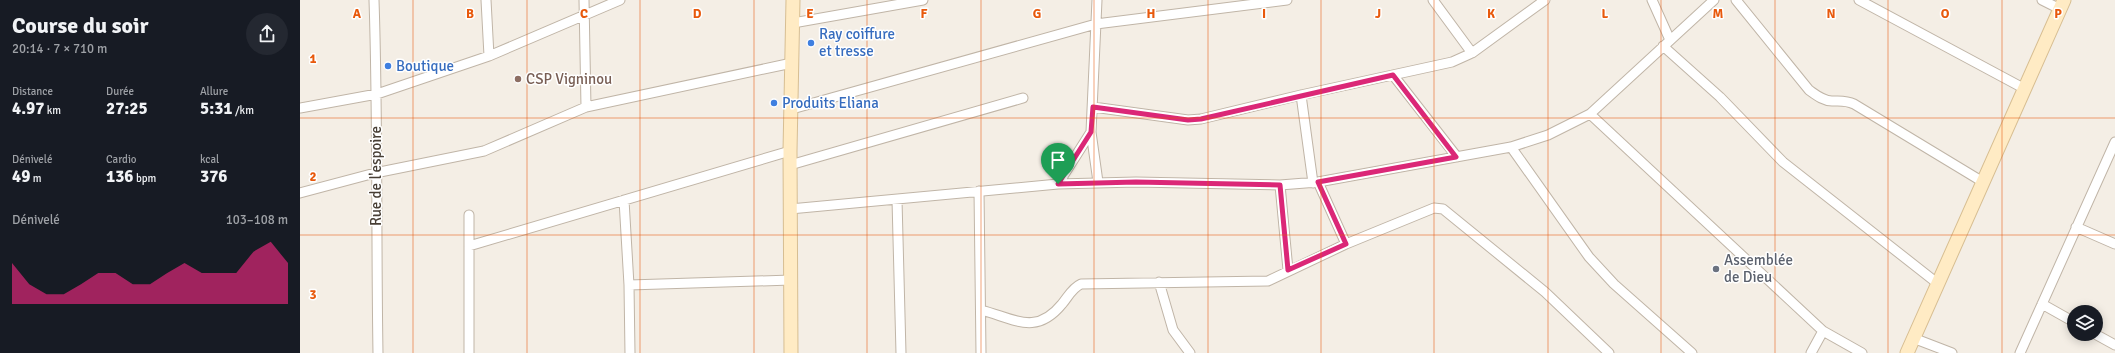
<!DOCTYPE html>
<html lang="fr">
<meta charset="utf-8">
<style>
body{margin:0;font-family:Signika,sans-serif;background:#242831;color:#f1f3f6;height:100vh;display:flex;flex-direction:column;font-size:15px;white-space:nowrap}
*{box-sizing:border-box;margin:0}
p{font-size:13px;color:#9ea1a6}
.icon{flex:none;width:22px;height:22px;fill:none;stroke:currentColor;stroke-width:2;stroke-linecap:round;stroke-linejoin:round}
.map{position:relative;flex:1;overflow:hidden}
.sheet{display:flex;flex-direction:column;background:#171b24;width:300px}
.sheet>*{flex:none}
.controls{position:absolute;left:1767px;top:305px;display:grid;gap:8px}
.controls a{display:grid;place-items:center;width:36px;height:36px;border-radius:50%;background:#171b24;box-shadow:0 2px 10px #0003;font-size:20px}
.pin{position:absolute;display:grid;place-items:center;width:34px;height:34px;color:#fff;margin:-41px -17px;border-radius:50% 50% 50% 0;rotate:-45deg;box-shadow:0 0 4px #0007}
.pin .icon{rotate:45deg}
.round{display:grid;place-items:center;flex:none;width:42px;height:42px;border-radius:21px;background:#242831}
.head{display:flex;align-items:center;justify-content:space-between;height:68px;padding:0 12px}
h1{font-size:22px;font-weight:700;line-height:30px}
.figures{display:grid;grid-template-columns:repeat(3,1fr);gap:6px;height:68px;padding:4px 12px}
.figures div{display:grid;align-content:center}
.figures b{font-size:17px;font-weight:700}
.figures small{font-size:11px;font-weight:400}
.figures p{font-size:11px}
.chart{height:112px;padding:8px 12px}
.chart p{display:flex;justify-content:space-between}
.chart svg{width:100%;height:72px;margin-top:4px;fill:#db2777;opacity:.7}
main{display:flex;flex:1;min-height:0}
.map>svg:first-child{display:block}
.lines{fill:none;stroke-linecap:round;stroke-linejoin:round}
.street-casing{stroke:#c0b5a7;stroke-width:11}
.secondary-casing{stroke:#d7be92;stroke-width:15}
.street{stroke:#fff;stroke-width:9}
.secondary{stroke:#ffebc4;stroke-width:13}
.route-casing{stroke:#fff;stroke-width:8}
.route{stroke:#db2777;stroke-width:5}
.grid{fill:none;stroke:#e8590c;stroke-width:1;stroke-opacity:0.55}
.shop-dot{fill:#3f7fe0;stroke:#fff;stroke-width:1.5}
.education-dot{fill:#8d6e63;stroke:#fff;stroke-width:1.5}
.worship-dot{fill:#6b7280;stroke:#fff;stroke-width:1.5}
.labels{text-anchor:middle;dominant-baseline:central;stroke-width:3;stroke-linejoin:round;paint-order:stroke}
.shop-label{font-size:15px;fill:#366cbe;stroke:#fff;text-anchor:start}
.education-label{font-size:15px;fill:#785e54;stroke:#fff;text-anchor:start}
.street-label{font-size:15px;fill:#473e34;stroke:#fff}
.worship-label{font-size:15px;fill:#5b616d;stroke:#fff;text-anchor:start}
.grid-label{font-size:13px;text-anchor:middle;font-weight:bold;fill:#e8590c;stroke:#fff;stroke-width:3;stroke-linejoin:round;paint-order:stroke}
</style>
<main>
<section class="sheet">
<div class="head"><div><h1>Course du soir</h1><p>20:14 · 7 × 710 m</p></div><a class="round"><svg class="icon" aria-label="share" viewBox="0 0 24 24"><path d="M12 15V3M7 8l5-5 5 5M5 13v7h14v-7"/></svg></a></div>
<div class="figures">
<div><p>Distance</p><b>4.97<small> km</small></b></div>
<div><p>Durée</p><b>27:25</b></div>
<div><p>Allure</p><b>5:31<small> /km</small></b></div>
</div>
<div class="figures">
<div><p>Dénivelé</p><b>49<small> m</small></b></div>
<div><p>Cardio</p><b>136<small> bpm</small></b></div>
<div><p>kcal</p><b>376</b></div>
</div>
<div class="chart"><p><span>Dénivelé</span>103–108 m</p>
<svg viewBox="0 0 160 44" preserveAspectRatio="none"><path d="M0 44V19L10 32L20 38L30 38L40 32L50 25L60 25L70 32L80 32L90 25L100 19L110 25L120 25L130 25L140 12L150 6L160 19V44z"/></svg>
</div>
</section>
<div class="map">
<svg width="1815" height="353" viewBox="0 0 1815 353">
<rect width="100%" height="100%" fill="#f4eee5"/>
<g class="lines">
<defs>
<path id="street" d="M74,0c4,118 2,235 4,353
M186,0l3,56
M284,0l2,107
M797,0l-6,132 7,50
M1133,0l39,53
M1352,0l18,40
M1436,0l73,90c7,5 14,11 23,11 8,0 14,-1 22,3l129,78
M1559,0l166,89
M1742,0l18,9
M493,23l130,-23
M1363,46l57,51 63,65 154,121
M1093,75l64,82
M1001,95l12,88
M793,107l95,13 13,-1 100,-24 151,-33 20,-9 73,-53
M0,108l77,-14 112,-38 131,-56
M492,109l304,-85 191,-24
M1290,114l233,217 39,22
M1211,147l78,110 25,27 78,69
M490,165l233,-67
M1018,182l28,62
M758,184l33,-52
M980,185l8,85
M679,191l2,162
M0,193l75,-20 109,-22 102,-44 206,-44
M324,200l5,85 1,68
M597,200l4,153
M490,209l268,-25 78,-2 144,3 38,-3 193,-35 37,-12 42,-21 124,-114
M169,215v138
M1776,227l39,17
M169,246l321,-95
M859,282l14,48 17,23
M329,285l162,-5
M1742,304l32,18
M681,310c34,9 55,26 81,-6 6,-7 10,-16 19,-20l187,-3 78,-37 88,-36 9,1 102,83 64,61
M1795,334l20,11
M1613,338l39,15
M1511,353l12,-22
M1720,353l95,-211"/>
<path id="secondary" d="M491,353l-1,-202 3,-151
M1607,353l157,-353"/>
</defs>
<use href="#street" class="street-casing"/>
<use href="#secondary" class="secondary-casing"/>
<use href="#street" class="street"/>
<use href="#secondary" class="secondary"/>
</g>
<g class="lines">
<defs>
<path id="route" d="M1093,75l63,82 -138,25 28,62 -58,26 -8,-85 -144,-3 -78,2 33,-52 2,-25 95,13 13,-1z"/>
</defs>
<use href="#route" class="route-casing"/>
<use href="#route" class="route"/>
</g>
<path class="grid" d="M113,0v353M227,0v353M340,0v353M454,0v353M567,0v353M681,0v353M794,0v353M908,0v353M1021,0v353M1134,0v353M1248,0v353M1361,0v353M1475,0v353M1588,0v353M1702,0v353M0,118h1815M0,235h1815"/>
<g class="shop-dot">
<circle cx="511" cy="43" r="4"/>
<circle cx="88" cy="66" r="4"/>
<circle cx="474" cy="103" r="4"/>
</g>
<circle class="education-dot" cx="218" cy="79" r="4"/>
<circle class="worship-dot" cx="1416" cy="269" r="4"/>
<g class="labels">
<g class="shop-label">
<text x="519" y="34">Ray coiffure<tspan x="519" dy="17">et tresse</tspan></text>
<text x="96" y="66">Boutique</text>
<text x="482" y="103">Produits Eliana</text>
</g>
<g class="education-label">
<text x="226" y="79">CSP Vigninou</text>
</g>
<g class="street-label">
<text transform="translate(76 176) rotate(-90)">Rue de l'espoire</text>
</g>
<g class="worship-label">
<text x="1424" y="260">Assemblée<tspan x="1424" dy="17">de Dieu</tspan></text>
</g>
</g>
<g class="grid-label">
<text x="57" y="18">A</text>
<text x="170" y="18">B</text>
<text x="284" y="18">C</text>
<text x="397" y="18">D</text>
<text x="510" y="18">E</text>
<text x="624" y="18">F</text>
<text x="737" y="18">G</text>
<text x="851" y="18">H</text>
<text x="964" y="18">I</text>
<text x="1078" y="18">J</text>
<text x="1191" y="18">K</text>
<text x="1305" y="18">L</text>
<text x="1418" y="18">M</text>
<text x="1531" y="18">N</text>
<text x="1645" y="18">O</text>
<text x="1758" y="18">P</text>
<text x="13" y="63">1</text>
<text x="13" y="181">2</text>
<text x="13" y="299">3</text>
</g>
</svg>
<div class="controls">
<a><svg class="icon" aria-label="layers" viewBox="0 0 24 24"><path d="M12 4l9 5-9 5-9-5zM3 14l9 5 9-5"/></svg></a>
</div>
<div class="pin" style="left:758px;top:184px;background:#1e9e55"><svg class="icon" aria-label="arrive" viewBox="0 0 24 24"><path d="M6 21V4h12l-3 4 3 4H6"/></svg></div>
</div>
</main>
